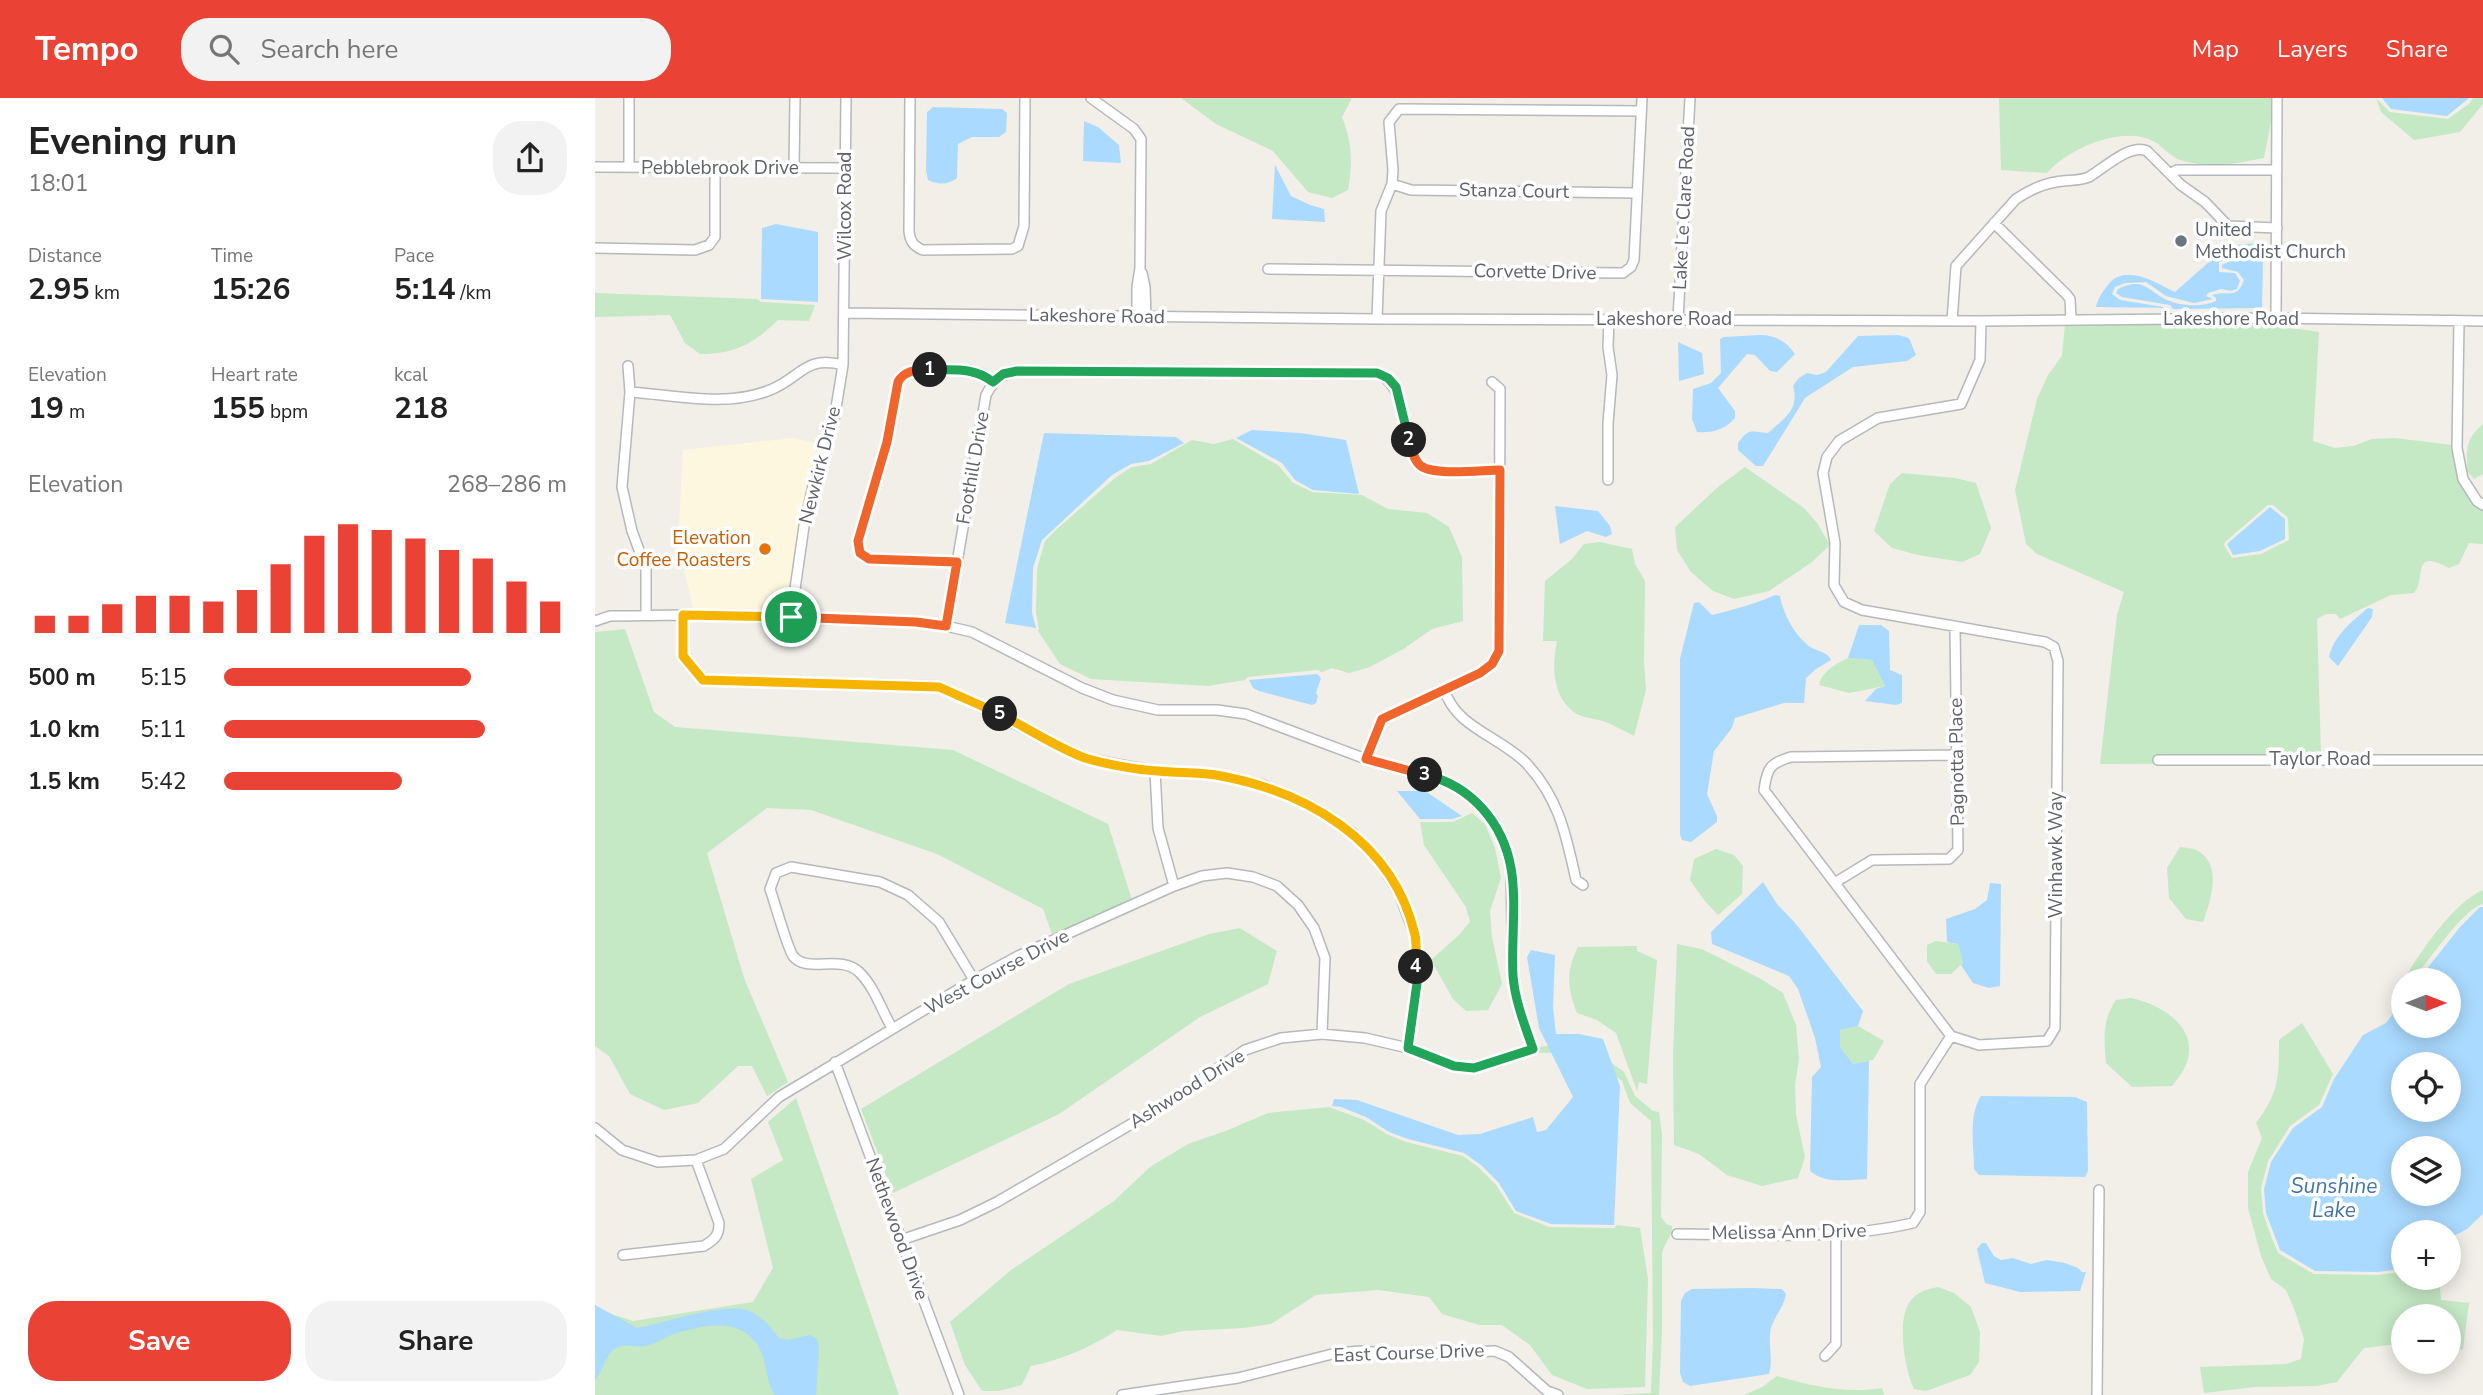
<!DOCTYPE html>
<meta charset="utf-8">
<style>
body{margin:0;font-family:"Nunito Sans",sans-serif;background:#f2f2f2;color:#222;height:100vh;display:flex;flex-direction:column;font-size:26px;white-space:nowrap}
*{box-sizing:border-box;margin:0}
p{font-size:23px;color:#767676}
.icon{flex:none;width:38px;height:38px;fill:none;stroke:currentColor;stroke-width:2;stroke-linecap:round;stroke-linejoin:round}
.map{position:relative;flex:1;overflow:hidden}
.details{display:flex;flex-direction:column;background:#fff;width:595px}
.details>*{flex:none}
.needle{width:46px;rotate:90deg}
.tools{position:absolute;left:1796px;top:870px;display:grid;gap:14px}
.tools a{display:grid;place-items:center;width:70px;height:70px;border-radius:50%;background:#fff;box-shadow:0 4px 18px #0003;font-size:35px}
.pin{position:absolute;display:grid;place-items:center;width:60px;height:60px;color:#fff;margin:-30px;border:4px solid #fff;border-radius:50%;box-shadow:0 2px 7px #0007}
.km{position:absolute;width:35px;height:35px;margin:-18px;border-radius:50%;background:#222;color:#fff;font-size:19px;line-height:35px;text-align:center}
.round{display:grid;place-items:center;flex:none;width:74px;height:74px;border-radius:28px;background:#f2f2f2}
.headline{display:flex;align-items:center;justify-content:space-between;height:119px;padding:0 28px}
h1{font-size:38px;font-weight:700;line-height:52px}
.metrics{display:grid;grid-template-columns:repeat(3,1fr);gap:10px;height:119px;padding:7px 28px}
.metrics div{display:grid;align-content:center}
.metrics b{font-size:30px;font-weight:700}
.metrics small{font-size:19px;font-weight:400}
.metrics p{font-size:19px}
.chart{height:196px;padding:14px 28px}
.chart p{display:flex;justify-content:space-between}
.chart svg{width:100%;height:126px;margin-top:7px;stroke:#ea4335;stroke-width:6}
.cta{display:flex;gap:14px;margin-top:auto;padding:14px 28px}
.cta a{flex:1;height:80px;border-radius:28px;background:#ea4335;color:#fff;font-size:28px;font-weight:700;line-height:80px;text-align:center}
.cta a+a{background:#f2f2f2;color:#222}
ul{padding:0 28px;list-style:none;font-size:23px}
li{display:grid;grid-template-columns:112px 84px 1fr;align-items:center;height:52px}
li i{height:18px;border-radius:9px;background:#ea4335}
header{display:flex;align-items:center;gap:42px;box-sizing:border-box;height:98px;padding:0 35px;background:#ea4335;color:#fff}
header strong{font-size:33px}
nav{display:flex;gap:38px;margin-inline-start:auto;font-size:24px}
.search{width:490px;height:63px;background:#f2f2f2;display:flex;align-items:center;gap:18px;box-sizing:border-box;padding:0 24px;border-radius:28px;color:#767676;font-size:26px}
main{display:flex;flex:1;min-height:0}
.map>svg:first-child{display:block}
.commercial{fill:#fef7e0}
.green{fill:#c5e8c5;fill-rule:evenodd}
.water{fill:#aadaff;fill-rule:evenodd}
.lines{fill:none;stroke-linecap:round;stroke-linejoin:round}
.minor-casing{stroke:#b5b8bc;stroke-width:12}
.minor{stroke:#fff;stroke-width:9}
.split-1-casing{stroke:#fff;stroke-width:14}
.split-2-casing{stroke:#fff;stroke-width:14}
.split-3-casing{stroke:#fff;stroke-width:14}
.split-4-casing{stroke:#fff;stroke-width:14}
.split-5-casing{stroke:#fff;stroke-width:14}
.split-6-casing{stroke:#fff;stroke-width:14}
.split-1{stroke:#f0652b;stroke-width:9}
.split-2{stroke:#22a559;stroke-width:9}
.split-3{stroke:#f0652b;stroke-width:9}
.split-4{stroke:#22a559;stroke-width:9}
.split-5{stroke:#f5b400;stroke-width:9}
.split-6{stroke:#f5b400;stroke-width:9}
.worship-dot{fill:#6b7280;stroke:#fff;stroke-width:2.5}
.food-dot{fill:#e8710a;stroke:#fff;stroke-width:2.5}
.labels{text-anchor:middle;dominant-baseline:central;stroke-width:7;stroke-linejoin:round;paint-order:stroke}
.street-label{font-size:19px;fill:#5f6368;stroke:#fff}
.worship-label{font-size:19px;fill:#5b616d;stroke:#fff;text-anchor:start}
.food-label{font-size:19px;fill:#c56008;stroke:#fff;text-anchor:end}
.water-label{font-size:21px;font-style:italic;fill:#4174aa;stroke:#fff}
</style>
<header>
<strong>Tempo</strong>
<div class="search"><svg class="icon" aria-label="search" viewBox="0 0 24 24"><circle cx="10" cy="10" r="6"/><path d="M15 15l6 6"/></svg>Search here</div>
<nav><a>Map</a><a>Layers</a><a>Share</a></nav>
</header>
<main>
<section class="details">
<div class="headline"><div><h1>Evening run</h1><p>18:01</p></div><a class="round"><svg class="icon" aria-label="share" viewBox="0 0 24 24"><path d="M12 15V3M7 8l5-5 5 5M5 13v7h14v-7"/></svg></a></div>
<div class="metrics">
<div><p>Distance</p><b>2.95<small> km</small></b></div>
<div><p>Time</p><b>15:26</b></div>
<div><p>Pace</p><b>5:14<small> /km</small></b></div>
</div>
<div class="metrics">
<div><p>Elevation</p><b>19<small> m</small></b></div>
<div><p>Heart rate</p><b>155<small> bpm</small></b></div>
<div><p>kcal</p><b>218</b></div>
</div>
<div class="chart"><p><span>Elevation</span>268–286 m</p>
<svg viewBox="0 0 160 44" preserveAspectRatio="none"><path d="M5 44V38M15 44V38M25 44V34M35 44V31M45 44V31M55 44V33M65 44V29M75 44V20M85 44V10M95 44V6M105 44V8M115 44V11M125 44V15M135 44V18M145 44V26M155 44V33"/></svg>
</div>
<ul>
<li><b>500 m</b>5:15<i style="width:72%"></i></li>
<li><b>1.0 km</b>5:11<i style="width:76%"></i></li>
<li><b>1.5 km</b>5:42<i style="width:52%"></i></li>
</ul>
<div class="cta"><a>Save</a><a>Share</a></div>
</section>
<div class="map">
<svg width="1888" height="1297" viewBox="0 0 1888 1297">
<rect width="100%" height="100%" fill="#f1efe8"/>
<path class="commercial" d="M199,340l28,7 -34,168 -94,-1 -16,-69 5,-93z"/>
<path class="green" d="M586,0h171l-10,19c10,25 11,46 6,73l-16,8 -24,-6 -35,-41 -57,-27z
M1404,0h272l2,13 -9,47c-30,6 -55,11 -84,2 -11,-4 -17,-14 -27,-19 -31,-16 -85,8 -106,32l-46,-3z
M1781,0l14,14 58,7 22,-16 3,-5h10v6l-23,28 -46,8 -33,-28z
M0,195l162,6 4,3 54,3 -6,16 -31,-1c-25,24 -43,34 -78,34l-15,-11 -15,-28 -75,2z
M1589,225l89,2 46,7 -6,109 22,7 18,-2 19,-7 22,-1 59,7 21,57 9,8v34l-14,-1 -10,21 -10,4c-39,-21 -22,10 -35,25l-23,2 -51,24 -4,-5h-10l-9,5 4,136h-15v7l15,1 -221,1 17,-149 7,-23 -87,-38 -11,-10 -11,-54 22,-91 11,-24 14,-19 3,-32zM1673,407h5l15,13 1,22 -28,14 -29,4 -8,-13 1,-3z
M1888,326v50l-9,5 -7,-8c0,-23 -2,-31 16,-47z
M638,341l46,27 13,16 20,10 50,3 26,14 39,4 22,14 13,30 1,64 -31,8 -27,19 -35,19 -21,6 -17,-5 -10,4 -5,-2 -69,7 -3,3 -37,6 -117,-7 -31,-15 -22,-33 1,-3 -3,-15 1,-44 8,-28 12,-12 58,-51 17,-11 19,-3 41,-24 22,4z
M1150,369l59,41 13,15 13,22 -18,17 -43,29 -35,8 -21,-8 -22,-19 -14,-22 -2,-23 43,-40z
M1307,375l53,5 21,5 15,45 -11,26 -18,8 -44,-7 -26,-7 -18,-17 16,-47z
M1005,444l32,7 3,15 10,17 -1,81 2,28 -12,46c-10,-5 -20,-11 -31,-15 -10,-3 -23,-3 -32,-11 -19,-18 -19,-45 -14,-69h-14l2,-60 26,-21 13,-16z
M30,531l29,83 21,15 278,23 155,74 24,76 -80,34 -9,-25 -106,-55 -126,-44 -44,-2 -60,45 37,125 44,104 -21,14 -15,-30h-14l-40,37 -34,7 -34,-16 -21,-38 -14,-10v-414z
M1253,560l24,2 13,26 -36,7 -30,-8c4,-15 16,-20 29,-27z
M877,715l13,11 10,24 6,30 -11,33 2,26 10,47 -14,26 -22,1 -13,-12 -22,-39 28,-25 11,-13 -4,-15 -42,-62 -4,-23h33z
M1585,749c5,1 12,1 16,3 28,13 14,52 7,72l-17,-3 -17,-21 -2,-30z
M1121,751l18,6 9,11 -1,28 -24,21 -14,-15 -14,-20 4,-21z
M1888,792v14c-19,4 -56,59 -70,76h-9c15,-27 51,-79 79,-90z
M645,830l37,23 -9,33 -68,33 -141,97 -166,79 -32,-84 208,-125 140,-50z
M1341,843l22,3 5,19 -12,11h-15l-9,-13v-16z
M1082,846l25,5 59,30 22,14 13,32 3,34 -4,26 1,30 9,42 -7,21 -36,8 -35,-11 -28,-21 -25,-9 -1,-86z
M1042,848v5l20,9 -10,124 -8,-2 -2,9 -21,-58 -19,-13 -20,-7c-10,-25 -11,-42 1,-66z
M1536,900c24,5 60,23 58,53 0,14 -9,25 -17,35l-40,1 -26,-24c-2,-24 -4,-43 10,-63z
M1707,925l31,51 -14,31 -29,21 -22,35 -7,27 2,25 6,18 9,22 36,21 64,1 16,-2 9,-6v11h36l2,22 28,3 -6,46 -15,2v-35h-45v32l-13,-3 -26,3 -27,34 -21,4 -61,1 -51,6 -4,-26 86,-3 15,-5 3,-20 -9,-28 -9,-21 -15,-11 -10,-23 -13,-48v-36l14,-34 -6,-15c23,-30 23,-46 23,-83z
M1263,928l26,15 -11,19 -20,4 -13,-17v-17z
M988,944l41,30 11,24 18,15 6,1 3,22 -1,83 5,7 6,2c0,11 -8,17 -10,28v77l-3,64h-45l37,-2 2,-54 -2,-218 -21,-18 -8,-22 -39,-29 -44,1 -1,-6z
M201,1000l103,297h-304v-86l38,12 120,-19 20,-34 -22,-89 32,-19 -15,-38z
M734,1009l35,13 23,14 19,8 57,14 15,11 18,18 18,28 35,14 65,1 3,-3 23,3 8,51 -3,108 -58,2 -35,-14 -22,-30 -28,-20h-23l-37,-11 -13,-17 -51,-7 -62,5 -45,29 -28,4 -60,3 -22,5 -44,-6c-28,18 -53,29 -86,36l-9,19 -23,6h-17l-17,-26 -15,-43 61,-52 103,-69 36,-34 38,-23 40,-14 40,-17z
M1343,1189l16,6 17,14 9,25 -1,30 -9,13 -44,16 -12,-2c-9,-19 -16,-62 -7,-82 5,-13 18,-18 31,-20z
M1182,1278c33,10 71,18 105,12l2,7h-140l18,-8z"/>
<path class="water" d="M1787,0h87l-22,18 -56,-7z
M338,9l69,2 5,4 -1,19 -7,5h-27l-14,7 -1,34c-9,7 -19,7 -29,2l-2,-9 1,-59z
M489,23l14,6 21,18 2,18 -38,-2z
M680,67l16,31 19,9 14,4 1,13 -53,-3z
M181,126l42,8v70l-57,-3 1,-71z
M1664,145l1,12 -6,1 -10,-5 -25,11v10l16,1 5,8 -3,8 -6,2 -10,-2 -13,4 -2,3 7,3 -19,4 -28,-7 -20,-14 -21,1 -10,4 -3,7 8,6 50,8 -74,-1c2,-9 6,-14 11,-21 17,-24 48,-4 68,6l43,-38 17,-9z
M1649,156l9,5 10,-1 -1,50 -89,1 -3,-4 -48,-8 -6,-4 2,-4c23,-11 27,-2 45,9 14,8 38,10 53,3v-3l-4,-3c16,-5 25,5 32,-15l-6,-8 -16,-4v-3z
M1165,237c15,0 26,6 35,19l-18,18 -7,-1 -15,-16 -8,-1 -29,34 17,23v7c-11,12 -22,15 -38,14l-5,-13 1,-30 18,-6 10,-10 -1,-34 4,-2z
M1303,237l11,3 7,17 -9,6 -54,6 -48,31 -42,68h-7l-18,-16v-7c12,-16 12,-11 30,-10 16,-15 32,-23 25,-47l6,-8 8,-5 10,2 9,-3 32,-36z
M1083,244l24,11 2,21 -25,7z
M657,332l48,3 46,7 13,54 -46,-4 -18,-10 -13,-17 -46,-25z
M449,335l132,4 8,6 -35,18 -18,3 -19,11 -70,65 -9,28 -1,45 4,15 -31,-5z
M960,408l43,5 12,15 2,8 -6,3 -19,-6 -27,13z
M1675,409l15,12v20l-25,12 -27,4 -6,-11z
M1180,497l5,1c3,18 16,42 32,52 8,4 15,4 19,12l-15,9 -10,9 -2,25h-20l-49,15 -3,10 -18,23 -7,43 10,22v6l-26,20 -9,-2 -2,-6v-175l14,-56 5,-1 13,13c21,-5 43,-11 63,-20z
M1773,510l5,1 -1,8 -34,49 -9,-9c4,-20 24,-37 39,-49z
M1264,527h22l8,6 1,39 12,5v28l-6,2 -31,-4 11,-12 9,-3 -13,-26 -24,-2z
M722,576l4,4 -5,15 2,3 -2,7 -4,2 -53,-14 -6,-3 -4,-8z
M802,693h28l37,25 -10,3h-32z
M1168,784l14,22 19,20 67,87 -5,15 -18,4v17l13,17 16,-3 -2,118c-19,1 -42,5 -57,-8l2,-94 9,-10 -6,-29 -17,-49 -9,-13 -77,-32 -1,-12z
M1395,785l11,1 -1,102 -11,2 -16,-5 -12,-18 2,-2 -5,-19 -11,-2 -1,-23 29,-10 12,-9z
M1885,809h3v307l-16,15 -19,10v-7h-45v32l-10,6 -15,2 -63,-1 -35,-21 -14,-37 -2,-24 7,-27 22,-34 29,-21 12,-28 29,-44 23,-12 17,-22v25h45v-46h-30l42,-53zM1808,966h45v46h-45zM1808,1050h45v46h-45z
M936,852l24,5 -2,52 3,27h23l24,5 17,47 -6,139 -63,-1 -35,-13 -17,-28 -18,-18 -17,-12 -56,-14 -19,-7 -23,-15 -25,-10 -9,-1 2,-7 23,1 101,35 22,-1 53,-17 4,15 9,-2 27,-33 -34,-69 -12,-71z
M1386,998l94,1 12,5 1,69 -3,6 -106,-2 -5,-6c0,-22 -6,-53 7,-73z
M1387,1145h4l8,13 7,4 12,-2 18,6 16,-4 18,3 13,5 4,4h4l-6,19 -60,1 -35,-9 -8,-34z
M1158,1190l29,1 4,5c-2,15 -16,26 -16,41 -1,14 3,25 -1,39l-79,12 -7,-4 -3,-9 1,-72 4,-8 7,-4z
M0,1207l42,23c27,-5 85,-25 109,-18 15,4 24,17 33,28l8,2 23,-5 7,4 2,9 -3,47h-41c-14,-21 -4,-42 -28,-61 -19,-15 -51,-7 -73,0 -10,4 -19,10 -29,12 -11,2 -23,-4 -32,4 -6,5 -11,20 -16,28h-2z"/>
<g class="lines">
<defs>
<path id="minor" d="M34,0v69
M315,0l-1,133c1,10 4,15 14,19l89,-1 6,-3 6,-20 1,-128
M496,0l43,31 7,10 -1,129 -3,19v30
M0,69l250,1
M199,70l1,-70
M1575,76l7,-4h100
M797,86l19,6 226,3
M1399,125l72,71 4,5 1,21
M0,150l100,2 14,-5 6,-8v-69
M673,171l355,4 8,-6 3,-7 8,-162
M547,175l3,14 1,30
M249,215l533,6 604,2 295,-3 207,3
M1681,220l1,-220
M782,221l4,-108 11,-27 1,-14 -4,-48 10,-13 242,2
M1083,221l12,-221
M1357,223l4,-55 60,-67c12,-8 27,-15 40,-17 11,-2 24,-1 33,-5 14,-8 41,-34 58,-26l34,34 24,17 23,24 49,2
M1864,224l-2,126 6,31 14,22 6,4
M33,268l2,26 -8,95 10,44 14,38v46
M35,294c46,3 95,16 140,-2 31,-12 34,-35 73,-25
M1013,382v-57l4,-48 -4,-28 1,-28
M362,464l-88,-3 -9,-6 -2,-12 29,-100 11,-59 4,-7 10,-4 57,-1 13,4 11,8
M88,517v41l20,24 236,6 145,72 71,13 59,4 49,10 47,20 43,28 27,29 19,31 16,43 2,47 -9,65
M196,519l13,-91 9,-40 21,-66 9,-55 3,-267
M0,523l15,-5 73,-1 233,7 30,4 26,6 110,56 31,12 45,10h59l29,4 120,45 85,25 24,16 18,20 12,25 6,26 2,108 5,27 15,43 -59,19 -20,-2 -46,-18 -43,-10 -43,-4 -41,4 -36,12 -81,55 -167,97 -37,18 -59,20
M351,528l40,-231c8,-15 14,-20 31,-24l360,2c38,17 20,81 47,94 18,8 56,3 77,3
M849,591c12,39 54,46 82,74 33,35 40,72 50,117l7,5
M1362,657l-166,2c-21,6 -24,11 -27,33l187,246 28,9 68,-4 8,-13 3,-367 -4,-14 -9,-5 -183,-32 -18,-8 -10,-17 1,-42 -12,-70 4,-16 12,-16 39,-23 83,-14 19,-44 1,-39
M771,661l16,-40 98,-46 11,-9 8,-13 1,-262 -8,-7
M1563,662h325
M560,673l3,57 16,58
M1241,784l36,-22 77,-1 9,-9 -3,-223
M297,930c-10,-17 -18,-42 -33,-56 -19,-18 -52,2 -66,-16 -6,-9 -18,-53 -23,-67l6,-16 15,-6 89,15 28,13 31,27 35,58
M240,964l124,333
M0,1030l27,22 36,12 38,-2 28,-11 55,-52 195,-117 44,-24 156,-70 28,-10 25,-3 26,4 24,9 21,19 16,23 11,30 -3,76
M1082,1136c78,0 159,7 236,-11l7,-11v-128l31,-48
M28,1157l81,-9c11,-7 15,-10 15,-23l-23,-63
M1230,1258l11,-12v-109
M527,1297l116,-17 98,-25 25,-2 48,4 86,-4 14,6 38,34 11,4
M1502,1297l2,-205"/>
</defs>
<use href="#minor" class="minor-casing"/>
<use href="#minor" class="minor"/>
</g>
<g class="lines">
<defs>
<path id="split-1" d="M196,519l125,5 30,4 11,-64 -88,-3 -9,-6 -2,-12 29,-99 11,-60c7,-13 19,-11 32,-12"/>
<path id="split-2" d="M335,272c24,0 44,-3 63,12l10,-8 14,-3 360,2 11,5 8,9 13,53"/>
<path id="split-3" d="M814,342c3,9 4,20 12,26 14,10 61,4 79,4l-1,181 -7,13 -12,9 -98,46 -16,40 59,16"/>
<path id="split-4" d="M821,869l1,16 -9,65 46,18 20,2 59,-19c-8,-23 -18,-48 -20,-73 -2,-34 4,-74 -2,-108 -8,-45 -40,-83 -86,-93"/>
<path id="split-5" d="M405,616c25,13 60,35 85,44 20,6 52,12 73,13 19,2 39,1 58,4 90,16 177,65 199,160 2,10 1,22 1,32"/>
<path id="split-6" d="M196,519l-108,-2v41l20,24 236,7 61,27"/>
</defs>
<use href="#split-1" class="split-1-casing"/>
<use href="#split-2" class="split-2-casing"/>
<use href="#split-3" class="split-3-casing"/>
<use href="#split-4" class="split-4-casing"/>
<use href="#split-5" class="split-5-casing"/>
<use href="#split-6" class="split-6-casing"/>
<use href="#split-1" class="split-1"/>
<use href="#split-2" class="split-2"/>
<use href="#split-3" class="split-3"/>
<use href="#split-4" class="split-4"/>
<use href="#split-5" class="split-5"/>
<use href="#split-6" class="split-6"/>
</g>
<circle class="worship-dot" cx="1586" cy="143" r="7"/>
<circle class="food-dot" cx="170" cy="451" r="7"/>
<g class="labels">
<g class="street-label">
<text x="125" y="70">Pebblebrook Drive</text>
<text transform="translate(919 93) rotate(1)">Stanza Court</text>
<text transform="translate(250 108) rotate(-90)">Wilcox Road</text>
<text transform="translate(1089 110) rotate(-87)">Lake Le Clare Road</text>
<text transform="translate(940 174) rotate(1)">Corvette Drive</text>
<text transform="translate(502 218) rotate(1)">Lakeshore Road</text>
<text x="1069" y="221">Lakeshore Road</text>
<text x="1636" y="221">Lakeshore Road</text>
<text transform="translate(225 367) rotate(-76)">Newkirk Drive</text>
<text transform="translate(378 370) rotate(-80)">Foothill Drive</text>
<text x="1725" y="661">Taylor Road</text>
<text transform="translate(1362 664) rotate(-91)">Pagnotta Place</text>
<text transform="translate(1461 757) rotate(-90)">Winhawk Way</text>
<text transform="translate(402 874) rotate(-28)">West Course Drive</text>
<text transform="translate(592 991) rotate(-32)">Ashwood Drive</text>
<text transform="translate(302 1131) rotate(70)">Nethewood Drive</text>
<text transform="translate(1194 1134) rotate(-1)">Melissa Ann Drive</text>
<text transform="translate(814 1255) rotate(-2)">East Course Drive</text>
</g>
<g class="worship-label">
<text x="1600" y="132">United<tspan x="1600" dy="22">Methodist Church</tspan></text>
</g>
<g class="food-label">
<text x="156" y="440">Elevation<tspan x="156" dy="22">Coffee Roasters</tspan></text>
</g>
<g class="water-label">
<text x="1739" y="1088">Sunshine<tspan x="1739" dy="24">Lake</tspan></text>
</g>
</g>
</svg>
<div class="tools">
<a><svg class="needle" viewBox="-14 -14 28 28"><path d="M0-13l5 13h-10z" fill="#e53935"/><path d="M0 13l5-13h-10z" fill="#767676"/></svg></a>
<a><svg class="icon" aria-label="locate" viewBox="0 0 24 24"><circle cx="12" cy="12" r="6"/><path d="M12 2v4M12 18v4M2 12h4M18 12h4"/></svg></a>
<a><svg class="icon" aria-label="layers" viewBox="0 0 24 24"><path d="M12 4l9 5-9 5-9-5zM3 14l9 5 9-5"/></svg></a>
<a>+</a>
<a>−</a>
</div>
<div class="pin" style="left:196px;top:519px;background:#1e9e55"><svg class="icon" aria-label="arrive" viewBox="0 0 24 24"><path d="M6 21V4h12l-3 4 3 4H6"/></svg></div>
<b class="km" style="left:335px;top:272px">1</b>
<b class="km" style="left:814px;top:342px">2</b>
<b class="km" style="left:830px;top:677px">3</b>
<b class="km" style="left:821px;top:869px">4</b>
<b class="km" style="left:405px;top:616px">5</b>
</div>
</main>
